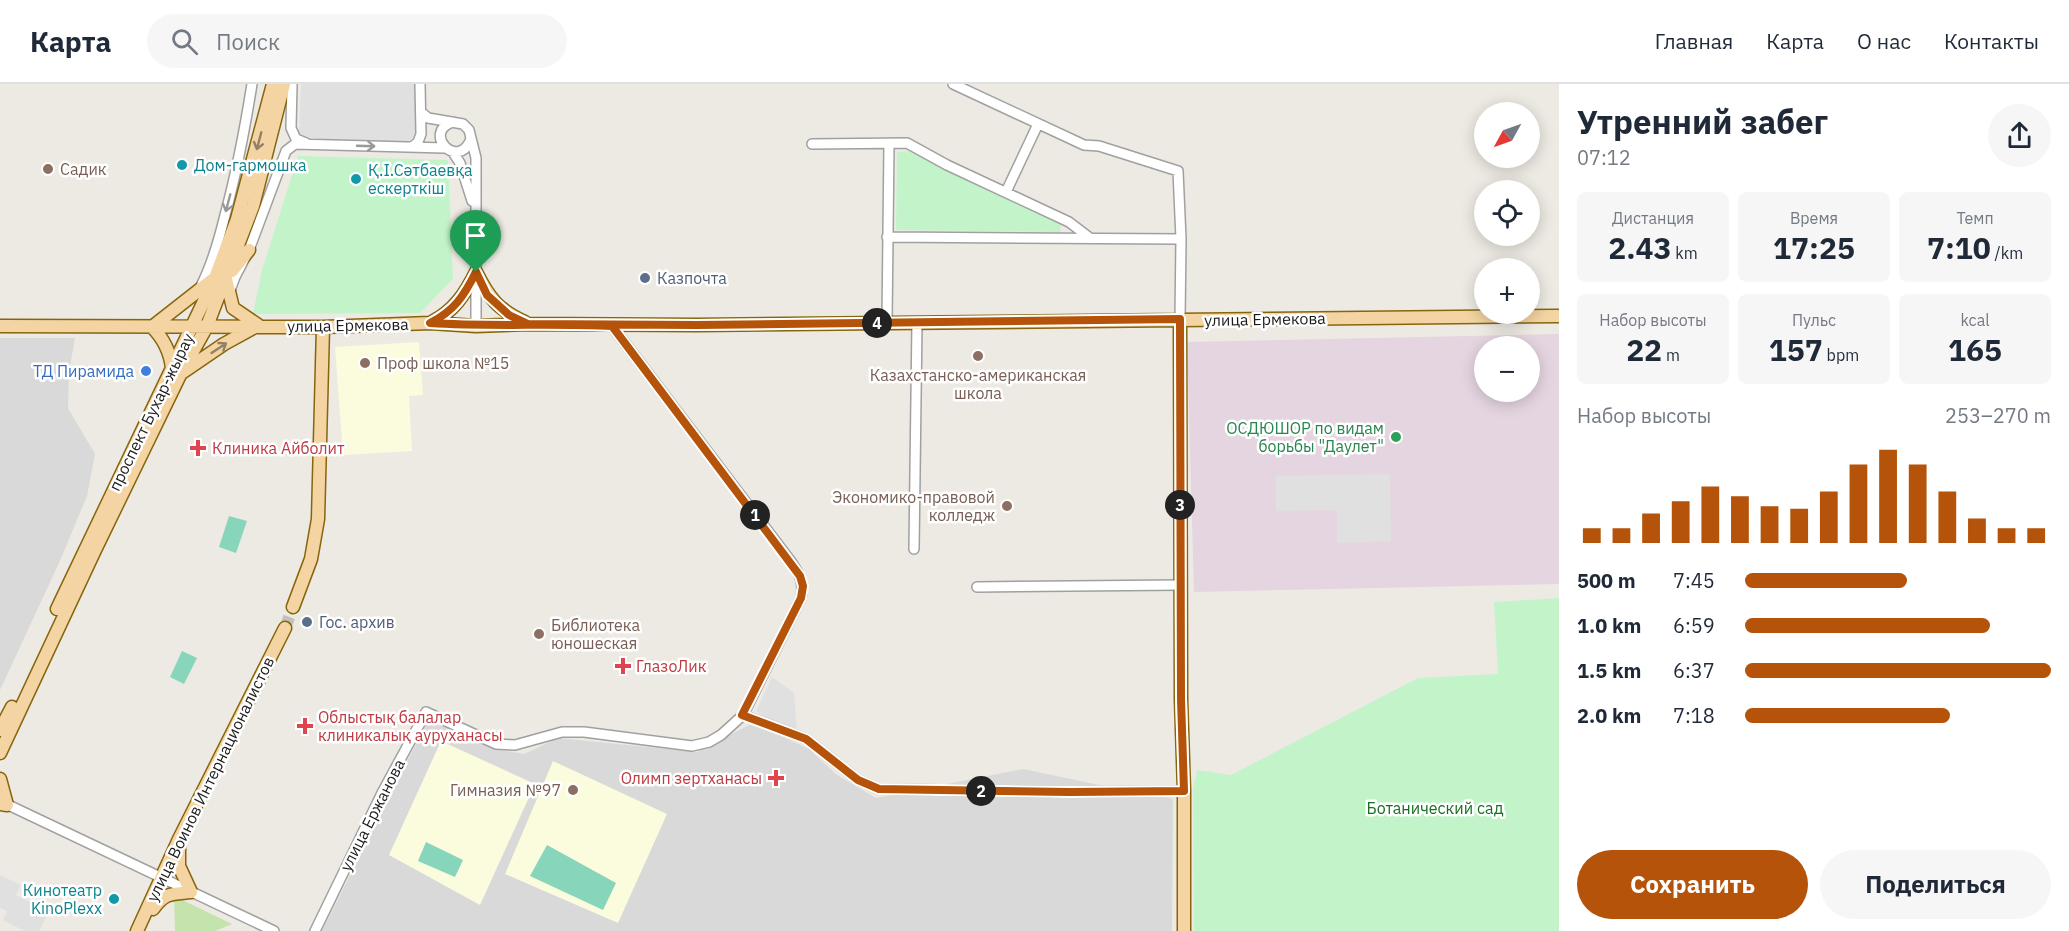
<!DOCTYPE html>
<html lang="ru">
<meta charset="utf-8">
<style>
body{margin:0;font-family:"IBM Plex Sans",sans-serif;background:#f6f6f7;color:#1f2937;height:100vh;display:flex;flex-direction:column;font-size:22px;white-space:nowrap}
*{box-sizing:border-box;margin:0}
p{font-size:20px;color:#747a83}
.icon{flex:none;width:33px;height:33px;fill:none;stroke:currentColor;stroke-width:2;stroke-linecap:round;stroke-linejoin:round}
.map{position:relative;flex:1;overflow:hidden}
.panel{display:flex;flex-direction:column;background:#fff;width:510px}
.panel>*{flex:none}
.needle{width:39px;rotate:230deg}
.fabs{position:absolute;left:1474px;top:18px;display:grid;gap:12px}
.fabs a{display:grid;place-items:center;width:66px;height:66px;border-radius:50%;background:#fff;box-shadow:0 3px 15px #0003;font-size:30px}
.pin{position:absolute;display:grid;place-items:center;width:51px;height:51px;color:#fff;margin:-62px -26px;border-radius:50% 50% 50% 0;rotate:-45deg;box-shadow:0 0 6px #0007}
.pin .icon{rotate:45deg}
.km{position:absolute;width:30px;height:30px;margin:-15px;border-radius:50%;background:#222;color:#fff;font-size:16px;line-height:30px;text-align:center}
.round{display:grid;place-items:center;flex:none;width:63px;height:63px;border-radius:32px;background:#f6f6f7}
.summary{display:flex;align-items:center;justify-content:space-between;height:102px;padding:0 18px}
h1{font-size:33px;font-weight:700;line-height:45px}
.stats{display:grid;grid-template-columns:repeat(3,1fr);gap:9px;height:102px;padding:6px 18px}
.stats div{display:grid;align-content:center;border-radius:9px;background:#f6f6f7;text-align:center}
.stats b{font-size:30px;font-weight:700}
.stats small{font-size:16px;font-weight:400}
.stats p{font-size:16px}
.chart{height:168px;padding:12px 18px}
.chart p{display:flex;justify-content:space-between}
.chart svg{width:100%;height:108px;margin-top:6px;stroke:#b45309;stroke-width:6}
.cta{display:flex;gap:12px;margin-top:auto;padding:12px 18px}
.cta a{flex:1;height:69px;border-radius:36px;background:#b45309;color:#fff;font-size:24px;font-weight:700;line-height:69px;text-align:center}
.cta a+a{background:#f6f6f7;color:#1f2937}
ul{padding:0 18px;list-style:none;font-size:20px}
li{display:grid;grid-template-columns:96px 72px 1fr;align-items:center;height:45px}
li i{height:15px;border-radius:8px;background:#b45309}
header{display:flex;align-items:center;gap:36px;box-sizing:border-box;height:84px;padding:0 30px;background:#fff;border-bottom:2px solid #e0e1e3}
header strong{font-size:28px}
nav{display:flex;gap:33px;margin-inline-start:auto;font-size:21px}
.search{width:420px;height:54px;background:#f6f6f7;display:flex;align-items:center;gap:15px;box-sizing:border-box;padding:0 21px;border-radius:33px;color:#747a83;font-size:22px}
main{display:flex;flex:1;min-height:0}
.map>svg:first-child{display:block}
.residential{fill:#dad9d9}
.industrial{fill:#e5d5e1;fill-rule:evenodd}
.education{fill:#fafcdd}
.grass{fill:#c5e3ad}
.park{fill:#c3f4c9}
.pitch{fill:#87d5bb}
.parking{fill:#e0e0e0}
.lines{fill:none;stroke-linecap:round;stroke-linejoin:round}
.major-tunnel{stroke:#c3c1bb;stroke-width:12;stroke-dasharray:12 6;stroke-linecap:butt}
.minor-casing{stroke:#a0a0a0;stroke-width:12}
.major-casing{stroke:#87650d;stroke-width:15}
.minor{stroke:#fff;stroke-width:9}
.major{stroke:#f3d4a2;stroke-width:12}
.oneway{stroke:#928166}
.oneway2{stroke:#999}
.route-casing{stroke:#fff;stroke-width:12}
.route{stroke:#b45309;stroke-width:8}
.culture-dot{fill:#0f9aa8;stroke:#fff;stroke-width:2}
.education-dot{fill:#8d6e63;stroke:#fff;stroke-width:2}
.service-dot{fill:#5c6f8a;stroke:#fff;stroke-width:2}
.shop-dot{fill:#3f7fe0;stroke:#fff;stroke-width:2}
.leisure-dot{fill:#2e9e5b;stroke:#fff;stroke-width:2}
.health-dot{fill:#e0444e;stroke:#fff;stroke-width:2}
.labels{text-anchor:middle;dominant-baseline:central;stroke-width:5;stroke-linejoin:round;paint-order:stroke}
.culture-label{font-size:16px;fill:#0d838f;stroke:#fff;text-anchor:start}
.education-label{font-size:16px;fill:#785e54;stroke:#fff;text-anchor:start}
.service-label{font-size:16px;fill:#4e5e75;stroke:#fff;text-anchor:start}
.street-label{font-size:16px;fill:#1c1c1c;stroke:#fff}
.shop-label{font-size:16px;fill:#366cbe;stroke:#fff;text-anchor:end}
.leisure-label{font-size:16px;fill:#27864d;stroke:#fff;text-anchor:end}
.health-label{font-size:16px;fill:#be3a42;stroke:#fff;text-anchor:start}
.park-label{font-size:16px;fill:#156f21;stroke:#fff}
</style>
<header>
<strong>Карта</strong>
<div class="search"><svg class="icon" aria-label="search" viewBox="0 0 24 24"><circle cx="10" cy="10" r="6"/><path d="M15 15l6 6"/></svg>Поиск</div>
<nav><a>Главная</a><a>Карта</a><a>О нас</a><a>Контакты</a></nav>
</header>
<main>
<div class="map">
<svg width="1559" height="847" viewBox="0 0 1559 847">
<rect width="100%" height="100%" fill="#edeae3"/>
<path class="residential" d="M0,254h75l-6,34 -1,36 27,46 -8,42 -28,67 -59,127z
M428,636l66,29 30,5 34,-16 139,14 56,-29 56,26 28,26 39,23 147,-29 105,22 45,8 -1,132h-850z"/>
<path class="industrial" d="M1559,250v250l-365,8 -7,-250zM1485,262h45v46h-45z"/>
<path class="education" d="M419,258l4,53 -14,1 3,55 -69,4 -8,-108z
M441,657l94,43 -55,121 -91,-50z
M553,677l114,53 -49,109 -113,-49z"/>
<path class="grass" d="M174,812l58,28 -17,7h-40z"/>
<path class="park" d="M908,67l153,73 -1,8 -164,-2 1,-78z
M298,72l150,4 5,119 -33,34 -167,1 9,-44z
M1559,514v333h-365l-1,-142 4,-19 34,5 187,-97 80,-4 -4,-72z"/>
<path class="pitch" d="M229,432l18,5 -11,32 -17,-6z
M182,567l15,7 -13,26 -14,-7z
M426,758l37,18 -8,17 -37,-16z
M547,761l69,38 -13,27 -73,-34z"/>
<path class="parking" d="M301,0h114l2,5v44l-7,7 -4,1 -82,-1 -5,2 -16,-4 -4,-6z
M1390,390l1,67 -54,2v-33l-61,1v-35z
M772,593l22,16 3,38 -20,-6 -21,-14z
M0,791l21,10 -5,10 33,16 -10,20h-14l-22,-11 4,-9 -7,-3z"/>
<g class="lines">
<path class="major-tunnel" d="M285,544l8,-21"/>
<defs>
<path id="minor" d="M292,0l-1,44 5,11 10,4
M953,0l131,61 15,1 79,25 3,68 -1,80
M421,28l7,6 35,6 6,6 7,28v168
M453,38c-32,10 5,50 18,17
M812,60l95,-1 40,22 122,57 21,16
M412,63l6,-5 3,-8 -1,-50
M452,67l8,12 12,38
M1006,108l32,-68
M887,153l294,2
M200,204c12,-23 19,-48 25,-73 12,-44 20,-87 27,-131
M229,209l6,-16 14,-27 37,-99 9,-7 150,4
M887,239l2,-179
M914,465l3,-227
M977,503l204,-2
M743,631l63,24 52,41 21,9 191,3 114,-1
M2,718l272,129
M315,847l67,-138 44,-81 70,32 19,1 47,-13h22l108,14 17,-4 12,-7 22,-20 58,-117c3,-15 -1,-23 -9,-35l-180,-237"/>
<path id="major" d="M232,187l17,-21
M476,188c13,26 22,38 49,50
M226,195l7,29 25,17
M1180,235l1,380 3,92v140
M432,238c22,-11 33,-28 44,-50
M0,242l323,1 107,-4 46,3 52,-2 169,1 862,-9
M152,243l60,-47
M152,243c12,12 18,24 20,41
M183,288l41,-28 31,-17
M293,523l18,-48 7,-40 5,-192
M57,525l158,-331 22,-59 36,-135
M0,646l12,-23
M0,669l95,-203 86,-177 26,-47 46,-120 31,-122
M0,695l7,26 -7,-1
M153,825c12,-17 19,-15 38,-17l-12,-26v-20
M137,847l42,-92 106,-211"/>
</defs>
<use href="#minor" class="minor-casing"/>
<use href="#major" class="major-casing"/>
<use href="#minor" class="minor"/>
<use href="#major" class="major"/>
</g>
<defs><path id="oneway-shaft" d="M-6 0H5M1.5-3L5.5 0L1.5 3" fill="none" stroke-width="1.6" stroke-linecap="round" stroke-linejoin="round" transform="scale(1.5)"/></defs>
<g class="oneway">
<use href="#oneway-shaft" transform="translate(259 57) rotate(105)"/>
<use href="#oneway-shaft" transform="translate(219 264) rotate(-33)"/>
</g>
<g class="oneway2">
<use href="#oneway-shaft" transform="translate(366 62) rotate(2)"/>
<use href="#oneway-shaft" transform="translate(228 119) rotate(105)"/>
</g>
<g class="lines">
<defs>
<path id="route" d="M476,188c-12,24 -22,39 -46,51 61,4 121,0 182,3l188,250 3,10 -2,12 -59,117 64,24 52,41 21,9 191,3 114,-1 -3,-92 -1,-380 -483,6 -169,-1 -19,-9 -22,-20 -11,-23"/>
</defs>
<use href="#route" class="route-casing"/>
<use href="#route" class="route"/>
</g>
<g class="culture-dot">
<circle cx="182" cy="81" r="6"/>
<circle cx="356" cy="95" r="6"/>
<circle cx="114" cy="815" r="6"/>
</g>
<g class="education-dot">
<circle cx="48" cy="85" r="6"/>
<circle cx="978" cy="272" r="6"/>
<circle cx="365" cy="279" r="6"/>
<circle cx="1007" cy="422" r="6"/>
<circle cx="539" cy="550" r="6"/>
<circle cx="573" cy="706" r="6"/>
</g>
<g class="service-dot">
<circle cx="645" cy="194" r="6"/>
<circle cx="307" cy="538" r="6"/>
</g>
<circle class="shop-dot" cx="146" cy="287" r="6"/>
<circle class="leisure-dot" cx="1396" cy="353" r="6"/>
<g class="health-dot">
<path d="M195 355h6v6h6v6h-6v6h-6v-6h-6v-6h6z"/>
<path d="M620 573h6v6h6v6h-6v6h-6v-6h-6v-6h6z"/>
<path d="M302 633h6v6h6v6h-6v6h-6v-6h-6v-6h6z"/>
<path d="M773 685h6v6h6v6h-6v6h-6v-6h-6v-6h6z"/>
</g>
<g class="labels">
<g class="culture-label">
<text x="194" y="81">Дом-гармошка</text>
<text x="368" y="86">Қ.І.Сәтбаевқа<tspan x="368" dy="18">ескерткіш</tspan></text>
<text x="102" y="806" text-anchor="end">Кинотеатр<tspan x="102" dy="18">KinoPlexx</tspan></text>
</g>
<g class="education-label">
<text x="60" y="85">Садик</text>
<text x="377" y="279">Проф школа №15</text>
<text x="978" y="291" text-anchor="middle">Казахстанско-американская<tspan x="978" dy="18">школа</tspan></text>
<text x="995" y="413" text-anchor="end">Экономико-правовой<tspan x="995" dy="18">колледж</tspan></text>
<text x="551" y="541">Библиотека<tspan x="551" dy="18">юношеская</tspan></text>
<text x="561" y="706" text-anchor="end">Гимназия №97</text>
</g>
<g class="service-label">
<text x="657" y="194">Казпочта</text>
<text x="319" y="538">Гос. архив</text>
</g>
<g class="street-label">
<text transform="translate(1265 235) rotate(-1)">улица Ермекова</text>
<text transform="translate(348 241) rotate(-1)">улица Ермекова</text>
<text transform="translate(151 328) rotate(-64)">проспект Бухар-жырау</text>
<text transform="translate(210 695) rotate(-64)">улица Воинов Интернационалистов</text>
<text transform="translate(372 731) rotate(-63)">улица Ержанова</text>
</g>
<g class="shop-label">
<text x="134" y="287">ТД Пирамида</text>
</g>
<g class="leisure-label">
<text x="1384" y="344">ОСДЮШОР по видам<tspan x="1384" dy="18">борьбы "Даулет"</tspan></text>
</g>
<g class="health-label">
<text x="212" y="364">Клиника Айболит</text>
<text x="636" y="582">ГлазоЛик</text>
<text x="318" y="633">Облыстық балалар<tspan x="318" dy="18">клиникалық ауруханасы</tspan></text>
<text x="762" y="694" text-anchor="end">Олимп зертханасы</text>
</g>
<g class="park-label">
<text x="1435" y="724">Ботанический сад</text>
</g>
</g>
</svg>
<div class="fabs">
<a><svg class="needle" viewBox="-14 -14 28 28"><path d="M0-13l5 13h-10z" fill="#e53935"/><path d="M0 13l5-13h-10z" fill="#747a83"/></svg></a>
<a><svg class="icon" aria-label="locate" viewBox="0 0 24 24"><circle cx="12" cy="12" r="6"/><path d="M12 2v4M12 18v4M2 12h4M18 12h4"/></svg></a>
<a>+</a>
<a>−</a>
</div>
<div class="pin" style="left:476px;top:188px;background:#1e9e55"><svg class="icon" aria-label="arrive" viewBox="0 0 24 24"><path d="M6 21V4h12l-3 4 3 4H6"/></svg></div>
<b class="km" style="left:755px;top:431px">1</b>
<b class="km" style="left:981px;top:707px">2</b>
<b class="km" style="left:1180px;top:421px">3</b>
<b class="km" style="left:877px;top:239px">4</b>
</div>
<section class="panel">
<div class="summary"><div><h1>Утренний забег</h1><p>07:12</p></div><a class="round"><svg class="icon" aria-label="share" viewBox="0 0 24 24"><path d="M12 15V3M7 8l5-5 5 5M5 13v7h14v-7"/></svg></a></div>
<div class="stats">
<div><p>Дистанция</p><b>2.43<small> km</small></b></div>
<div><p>Время</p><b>17:25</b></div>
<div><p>Темп</p><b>7:10<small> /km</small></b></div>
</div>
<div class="stats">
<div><p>Набор высоты</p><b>22<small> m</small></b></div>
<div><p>Пульс</p><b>157<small> bpm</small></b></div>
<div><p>kcal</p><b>165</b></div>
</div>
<div class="chart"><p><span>Набор высоты</span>253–270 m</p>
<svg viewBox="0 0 160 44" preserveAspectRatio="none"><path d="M5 44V38M15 44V38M25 44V32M35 44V27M45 44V21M55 44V25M65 44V29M75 44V30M85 44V23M95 44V12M105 44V6M115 44V12M125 44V23M135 44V34M145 44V38M155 44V38"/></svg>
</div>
<ul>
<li><b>500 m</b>7:45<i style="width:53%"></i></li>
<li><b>1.0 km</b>6:59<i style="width:80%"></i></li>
<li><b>1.5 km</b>6:37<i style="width:100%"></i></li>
<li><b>2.0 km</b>7:18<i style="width:67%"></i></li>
</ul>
<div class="cta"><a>Сохранить</a><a>Поделиться</a></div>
</section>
</main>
